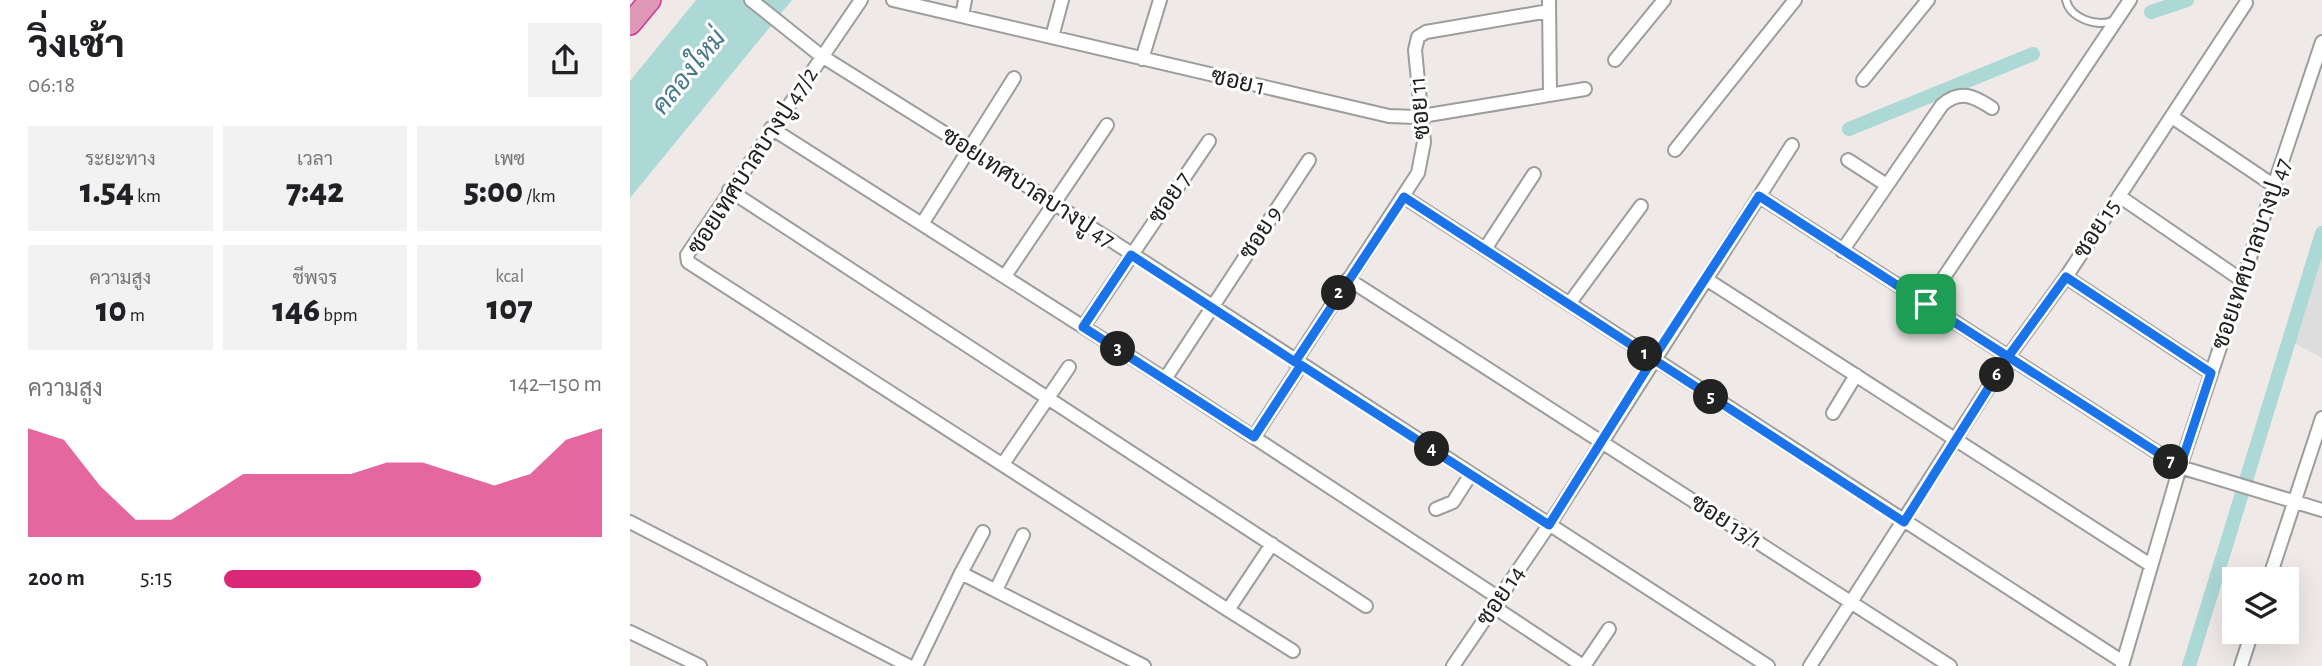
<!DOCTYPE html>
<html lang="th">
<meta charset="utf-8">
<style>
body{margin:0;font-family:"Alegreya Sans",Sarabun,sans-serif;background:#f2f2f2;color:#202124;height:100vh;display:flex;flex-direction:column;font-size:26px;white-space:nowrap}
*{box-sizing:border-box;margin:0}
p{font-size:23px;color:#757577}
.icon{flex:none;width:38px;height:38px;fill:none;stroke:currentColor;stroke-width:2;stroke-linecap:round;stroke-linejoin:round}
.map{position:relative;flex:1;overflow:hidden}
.details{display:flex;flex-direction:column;background:#fff;width:630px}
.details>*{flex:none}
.buttons{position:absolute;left:1592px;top:567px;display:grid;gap:14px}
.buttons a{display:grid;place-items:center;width:77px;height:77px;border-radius:0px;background:#fff;box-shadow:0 7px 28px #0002;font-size:35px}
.pin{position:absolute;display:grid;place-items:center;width:60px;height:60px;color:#fff;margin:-30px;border-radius:14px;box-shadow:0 4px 10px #0006}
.km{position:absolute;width:35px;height:35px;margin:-18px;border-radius:50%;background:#222;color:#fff;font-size:19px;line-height:35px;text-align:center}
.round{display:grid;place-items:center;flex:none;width:74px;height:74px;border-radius:0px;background:#f2f2f2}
.head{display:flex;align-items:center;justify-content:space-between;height:119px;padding:0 28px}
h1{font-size:38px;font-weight:800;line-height:52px}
.stats{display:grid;grid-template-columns:repeat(3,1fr);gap:10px;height:119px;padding:7px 28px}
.stats div{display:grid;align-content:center;border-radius:0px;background:#f2f2f2;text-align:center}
.stats b{font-size:35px;font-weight:800}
.stats small{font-size:19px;font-weight:400}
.stats p{font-size:19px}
.chart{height:196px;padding:14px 28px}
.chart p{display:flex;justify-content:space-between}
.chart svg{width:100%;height:126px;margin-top:7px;fill:#db2777;opacity:.7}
ul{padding:0 28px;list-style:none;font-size:23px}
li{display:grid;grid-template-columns:112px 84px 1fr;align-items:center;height:52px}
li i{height:18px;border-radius:9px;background:#db2777}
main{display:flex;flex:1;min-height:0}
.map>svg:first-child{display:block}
.residential{fill:#dedddd}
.water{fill:#acd8d6}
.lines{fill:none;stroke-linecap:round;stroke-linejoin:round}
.canal{stroke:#acd8d6;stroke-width:14}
.lane-casing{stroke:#9d9d9d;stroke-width:10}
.street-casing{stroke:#9d9d9d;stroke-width:16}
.highway-casing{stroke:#ca3792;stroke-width:24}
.lane{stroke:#fff;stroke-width:6}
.street{stroke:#fff;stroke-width:12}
.highway{stroke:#df97b8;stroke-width:21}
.route-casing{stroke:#fff;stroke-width:14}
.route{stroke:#1a73e8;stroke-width:9}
.labels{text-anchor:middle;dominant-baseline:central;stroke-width:6;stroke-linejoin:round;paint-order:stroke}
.street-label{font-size:24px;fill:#202020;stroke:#fff}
.water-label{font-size:26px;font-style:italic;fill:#477a89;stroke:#fff}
</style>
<main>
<section class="details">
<div class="head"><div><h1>วิ่งเช้า</h1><p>06:18</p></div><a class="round"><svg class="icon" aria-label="share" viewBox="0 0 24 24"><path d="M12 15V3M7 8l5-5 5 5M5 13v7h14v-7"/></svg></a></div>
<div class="stats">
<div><p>ระยะทาง</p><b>1.54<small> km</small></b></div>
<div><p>เวลา</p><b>7:42</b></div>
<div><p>เพซ</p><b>5:00<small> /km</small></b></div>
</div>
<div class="stats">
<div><p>ความสูง</p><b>10<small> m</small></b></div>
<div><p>ชีพจร</p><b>146<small> bpm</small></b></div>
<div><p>kcal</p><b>107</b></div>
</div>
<div class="chart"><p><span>ความสูง</span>142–150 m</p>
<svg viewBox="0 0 160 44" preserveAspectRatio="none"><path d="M0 44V6L10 10L20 26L30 38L40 38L50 30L60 22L70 22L80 22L90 22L100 18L110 18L120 22L130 26L140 22L150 10L160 6V44z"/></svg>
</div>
<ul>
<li><b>200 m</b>5:15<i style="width:68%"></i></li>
</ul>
</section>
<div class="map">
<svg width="1692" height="666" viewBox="0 0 1692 666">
<rect width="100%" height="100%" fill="#efeae7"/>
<path class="residential" d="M1692,246v112l-30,-16z"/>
<path class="water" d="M66,0h96l-162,198v-117z"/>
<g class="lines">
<path class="canal" d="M1521,12l36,-12
M1219,129l184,-75
M1559,666l133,-433"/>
<defs>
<path id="lane" d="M1436,0c4,18 30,27 46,21"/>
<path id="street" d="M121,0l69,55 150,94 798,517
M231,0l-174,255 1,7 540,348 44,-66
M263,0l496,116 27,1 169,-28
M919,0l1,94
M332,16l3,-16
M422,37l10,-37
M512,59l18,-59
M985,60l49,-60
M1233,80l65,-80
M1542,117l104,70
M141,128l394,251 334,219
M1045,150l120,-150
M1218,160l37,24
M99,190l637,416
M1129,196l421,271 142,43
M1489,196l124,85
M774,197l719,465
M292,224l92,-146
M855,249l49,-75
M1212,251l100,-146c18,-16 32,-9 50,3
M375,276l102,-151
M1436,277l145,96
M718,279l602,387
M1076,279l443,285
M939,304l72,-98
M1296,304l204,-304
M453,327l126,-186
M665,362l123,-189 6,-31 -9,-92 3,-13 8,-5 123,-21
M535,379l144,-219
M1203,413l23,-38
M624,437l47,-72
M373,464l66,-97
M806,509l17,-7 18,-28
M0,522l279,144
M331,573l22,-41
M1639,579l53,-161
M366,590l27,-55
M864,607l89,59
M598,610l65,41
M0,632l70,34
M286,666l45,-93 183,93
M823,666l96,-141 243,-380
M954,666l25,-37
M1180,666l198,-309 58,-80 180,-274
M1492,666l58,-199 142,-425
M1611,666l11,-34"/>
<path id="highway" d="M0,24l20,-24"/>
</defs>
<use href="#lane" class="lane-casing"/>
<use href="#street" class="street-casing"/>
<use href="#highway" class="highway-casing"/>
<use href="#lane" class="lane"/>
<use href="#street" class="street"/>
<use href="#highway" class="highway"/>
</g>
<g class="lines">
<defs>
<path id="route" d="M1296,304l-167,-108 -106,163 -249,-162 -109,165 -164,-107 -48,72 171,110 47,-72 248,160 104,-166 251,163 104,-165 58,-80 145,96 -31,94 -254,-163"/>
</defs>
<use href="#route" class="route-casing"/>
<use href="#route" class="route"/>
</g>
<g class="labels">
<g class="street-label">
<text transform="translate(608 82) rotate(13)">ซอย 1</text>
<text transform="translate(790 108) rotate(-95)">ซอย 11</text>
<text transform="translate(123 161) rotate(-57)">ซอยเทศบาลบางปู 47/2</text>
<text transform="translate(398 188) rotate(33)">ซอยเทศบาลบางปู 47</text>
<text transform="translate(540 198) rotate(-56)">ซอย 7</text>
<text transform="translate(1467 229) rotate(-57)">ซอย 15</text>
<text transform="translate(631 233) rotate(-57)">ซอย 9</text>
<text transform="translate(1622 254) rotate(-71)">ซอยเทศบาลบางปู 47</text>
<text transform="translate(1096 522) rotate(33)">ซอย 13/1</text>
<text transform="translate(871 596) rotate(-56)">ซอย 14</text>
</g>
<g class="water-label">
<text transform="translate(59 72) rotate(-51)">คลองใหม่</text>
</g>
</g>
</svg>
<div class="buttons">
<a><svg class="icon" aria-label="layers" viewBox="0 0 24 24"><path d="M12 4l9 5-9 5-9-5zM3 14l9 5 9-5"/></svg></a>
</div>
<div class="pin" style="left:1296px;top:304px;background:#1e9e55"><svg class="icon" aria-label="arrive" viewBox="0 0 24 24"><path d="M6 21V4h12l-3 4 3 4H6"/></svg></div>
<b class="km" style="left:1015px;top:354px">1</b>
<b class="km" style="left:709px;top:293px">2</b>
<b class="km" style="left:488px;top:349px">3</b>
<b class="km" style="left:802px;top:449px">4</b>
<b class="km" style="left:1081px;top:397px">5</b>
<b class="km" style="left:1367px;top:375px">6</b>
<b class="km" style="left:1541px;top:462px">7</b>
</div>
</main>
